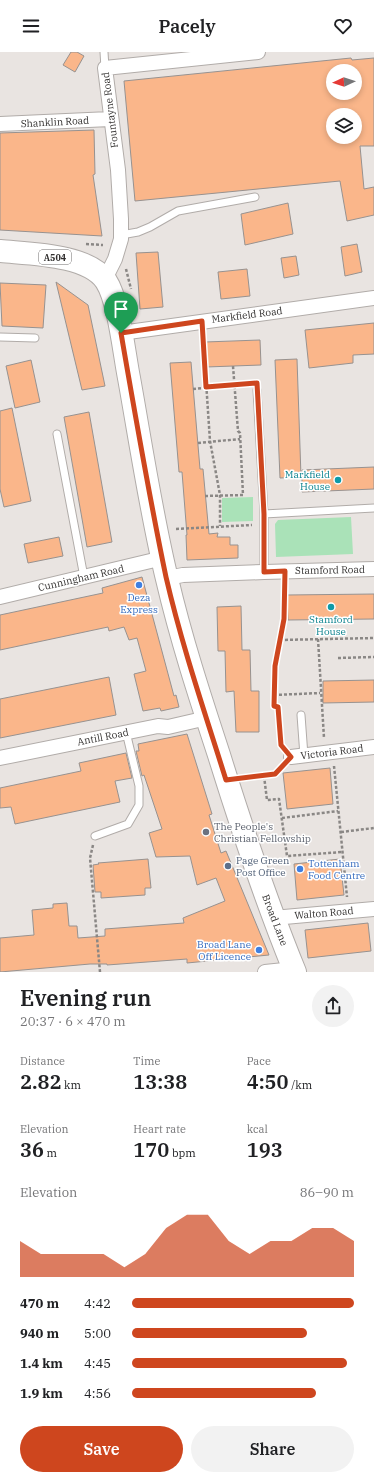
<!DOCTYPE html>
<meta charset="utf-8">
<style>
body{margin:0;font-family:"IBM Plex Serif",serif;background:#f2f2f2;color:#202124;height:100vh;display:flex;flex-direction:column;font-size:15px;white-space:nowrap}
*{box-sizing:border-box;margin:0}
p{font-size:13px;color:#757577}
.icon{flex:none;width:22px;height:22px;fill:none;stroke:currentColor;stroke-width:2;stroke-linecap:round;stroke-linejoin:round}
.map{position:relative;height:920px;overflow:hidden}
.side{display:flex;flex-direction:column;background:#fff;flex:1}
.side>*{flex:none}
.needle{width:26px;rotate:267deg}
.tools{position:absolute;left:326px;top:12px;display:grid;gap:8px}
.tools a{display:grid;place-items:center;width:36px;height:36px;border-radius:50%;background:#fff;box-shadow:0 2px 6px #0003;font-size:20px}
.pin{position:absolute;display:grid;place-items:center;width:34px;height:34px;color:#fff;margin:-41px -17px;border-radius:50% 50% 50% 0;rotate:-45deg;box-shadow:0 0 4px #0007}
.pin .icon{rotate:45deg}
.round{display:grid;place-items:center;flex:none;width:42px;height:42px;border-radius:21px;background:#f2f2f2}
.overview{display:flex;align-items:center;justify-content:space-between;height:68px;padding:0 20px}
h1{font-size:22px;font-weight:600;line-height:30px}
.stats{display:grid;grid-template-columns:repeat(3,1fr);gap:6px;height:68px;padding:4px 20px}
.stats div{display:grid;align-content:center}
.stats b{font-size:20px;font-weight:600}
.stats small{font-size:11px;font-weight:400}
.stats p{font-size:11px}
.chart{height:112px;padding:8px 20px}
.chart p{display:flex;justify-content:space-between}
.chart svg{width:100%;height:72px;margin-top:4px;fill:#ce461e;opacity:.7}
.cta{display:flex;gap:8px;margin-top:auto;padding:8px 20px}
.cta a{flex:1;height:46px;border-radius:24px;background:#ce461e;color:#fff;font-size:16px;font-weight:600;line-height:46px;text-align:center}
.cta a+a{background:#f2f2f2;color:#202124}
ul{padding:0 20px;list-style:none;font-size:13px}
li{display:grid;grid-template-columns:64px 48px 1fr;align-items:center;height:30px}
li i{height:10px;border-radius:5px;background:#ce461e}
header{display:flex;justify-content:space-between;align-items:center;height:52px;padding:0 20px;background:#fff;font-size:18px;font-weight:600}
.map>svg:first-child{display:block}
.green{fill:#aae2b8}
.building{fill:#fab68a;stroke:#979290;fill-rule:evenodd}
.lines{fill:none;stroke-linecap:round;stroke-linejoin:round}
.service-casing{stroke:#b1aca9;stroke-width:9}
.minor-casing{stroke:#b1aca9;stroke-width:16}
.primary-casing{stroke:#b1aca9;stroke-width:24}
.path{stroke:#8a8785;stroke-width:2.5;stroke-dasharray:3 2;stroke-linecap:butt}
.service{stroke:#fff;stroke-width:7}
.minor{stroke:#fff;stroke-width:14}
.primary{stroke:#fff;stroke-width:22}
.route-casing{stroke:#fff;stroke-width:8}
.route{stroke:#ce461e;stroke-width:5}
.culture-dot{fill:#0f9aa8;stroke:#fff;stroke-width:1.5}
.shop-dot{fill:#3f7fe0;stroke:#fff;stroke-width:1.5}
.worship-dot{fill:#6b7280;stroke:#fff;stroke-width:1.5}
.service-dot{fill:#5c6f8a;stroke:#fff;stroke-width:1.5}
.labels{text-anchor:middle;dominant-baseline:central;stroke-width:3;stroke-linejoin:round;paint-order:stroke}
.shield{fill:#fff;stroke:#6f6d6d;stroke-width:1}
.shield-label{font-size:9px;font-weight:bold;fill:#312f2e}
.street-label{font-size:10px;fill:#312f2e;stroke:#fff}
.culture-label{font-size:10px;fill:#0d838f;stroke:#fff;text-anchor:end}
.shop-label{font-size:10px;fill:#366cbe;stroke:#fff}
.worship-label{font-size:10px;fill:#5b616d;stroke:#fff;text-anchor:start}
.service-label{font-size:10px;fill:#4e5e75;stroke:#fff;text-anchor:start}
</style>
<header><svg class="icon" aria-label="menu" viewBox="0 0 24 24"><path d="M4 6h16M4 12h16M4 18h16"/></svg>Pacely<svg class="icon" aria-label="heart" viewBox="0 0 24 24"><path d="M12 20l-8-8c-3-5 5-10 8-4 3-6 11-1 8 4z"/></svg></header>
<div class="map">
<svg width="374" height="920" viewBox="0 0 374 920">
<rect width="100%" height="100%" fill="#e9e4e1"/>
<path class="green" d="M253,445v24l-31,1v-24z
M351,465l2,37 -77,3 -1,-33 3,-4z"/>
<path class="building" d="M71,0h6l7,4 -9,16 -12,-7z
M351,6l1,2 22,-2v88h-14l4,43 10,-2v28l-27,6 -7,-40 -205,20 -11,-120zM333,19h22v22h-22zM333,63h22v22h-22z
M94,78l1,44 -2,1 9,61 -102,-6v-97z
M288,151l5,31 -48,11 -4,-31z
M357,192l5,28 -17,4 -4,-29z
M158,200l5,55 -23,2 -4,-56z
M296,204l3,19 -15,3 -3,-20z
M247,217l3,27 -29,3 -3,-27z
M56,230l32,23 17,81 -23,4z
M0,231l46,2 -3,43 -41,-2z
M374,271v31l-21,1v8l-44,5 -4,-38z
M260,288l1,25 -55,2 -1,-25z
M297,307l4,118 -21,1 -5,-118z
M31,308l9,42 -25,6 -9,-42z
M191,310l9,107h3l6,65 9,-1 -1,4h13v8h8v13l-51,2 -1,-25h1l-5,-63h-3l-9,-109z
M12,356l19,93 -27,6 -4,-18v-78z
M89,360l23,130 -25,5 -23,-130z
M374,415v22l-72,3v-22z
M59,485l4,19 -35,7 -4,-19z
M142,525l32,119 2,-1 3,12 -18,4 -1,-3 -17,3 -9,-37 12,-3 -9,-33 -8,2 -5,-13 -15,4 -1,-4 -108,23v-35l103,-22 -1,-5z
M374,542v25l-86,1 -1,-25z
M241,554l1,44h8l1,41h8v41h-23l-2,-41 -8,1 -1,-41h-7l-1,-44z
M109,625l7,38 -116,23v-39z
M374,628v22l-51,1v-22z
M187,682l25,80 -3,1 12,38 5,-2 43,104 -82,8v-4l-80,6v-1h-17l-90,8v-34l34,-3 -2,-25 21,-2v-4l14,-1 2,23h8l1,12 27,-2v-7l79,-6 -1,-5 42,-17 -9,-23 -19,7 -7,-29 -34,1 -7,-24 13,-4 -18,-54 -2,1 -6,-25h3l-1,-7z
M126,701l6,25 -17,3 5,21 -105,22 -4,-17 -11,1v-20l81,-17 -2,-8z
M330,716l3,36 -46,5 -4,-36z
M148,807l3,29h-6v7l-44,3v-6h-6l-2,-27 6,-1 -1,-1z
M340,807l4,36 -47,5 -3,-36z
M368,871l3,28 -63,7 -3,-28z"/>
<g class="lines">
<defs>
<path id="service" d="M104,0l1,16
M121,183l17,-3 12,-5 28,-16 77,-14
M0,285l35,1
M257,338l7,124v58
M57,382l27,143
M264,462l110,-6
M301,663l3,41
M95,784l33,-12 11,-19v-19l-13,-54"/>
<path id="minor" d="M0,72l110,-5
M105,227l10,-20 6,-20v-20l-3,-49 -13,-102 153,-16
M121,281l253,-35
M167,526l16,-3 81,-3 110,-3
M0,545l163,-39
M291,705l83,-10
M0,706l158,-32 10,1 39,-9
M273,866l101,-9
M265,920l29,-3"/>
<path id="primary" d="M0,199c29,3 88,3 106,30 13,20 18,72 23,97 12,67 22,135 38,201 14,60 33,118 52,176 23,74 47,146 76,217"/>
</defs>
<use href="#service" class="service-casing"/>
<use href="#minor" class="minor-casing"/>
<use href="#primary" class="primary-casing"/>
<path class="path" d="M86,192l17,1
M126,217l5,20
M203,284l7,105 10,54v31
M193,337l56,-5
M198,391l42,-4
M205,444l38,-1 -3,-62 -2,-2 -5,-65
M176,477l76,-4
M318,587l6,99
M280,588l94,-2
M338,606l36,-1
M274,643l46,-2
M282,694l-4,-39 -3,-1v-40l10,-47v-33
M334,714l13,131
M264,724l3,24 12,-1 8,57 55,-4
M245,726l30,-4 6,-6
M282,766l56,-7
M341,780l33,-4
M93,793l-3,13 10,114"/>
<use href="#service" class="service"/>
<use href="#minor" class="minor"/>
<use href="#primary" class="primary"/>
</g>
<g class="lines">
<defs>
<path id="route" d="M202,269l4,66 51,-4 7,131v58l21,-1 -1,48 -9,47 -1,40 4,1 3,38 10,12 -16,17 -49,6c-21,-67 -44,-134 -60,-203 -17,-81 -31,-163 -45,-244z"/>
</defs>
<use href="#route" class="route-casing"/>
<use href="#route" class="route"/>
</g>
<g class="culture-dot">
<circle cx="338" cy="428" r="4"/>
<circle cx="331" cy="555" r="4"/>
</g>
<g class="shop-dot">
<circle cx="139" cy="533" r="4"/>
<circle cx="300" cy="817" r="4"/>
<circle cx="259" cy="898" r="4"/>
</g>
<circle class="worship-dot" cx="206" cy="780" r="4"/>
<circle class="service-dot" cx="228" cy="814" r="4"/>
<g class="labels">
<rect class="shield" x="39" y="198" width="32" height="14" rx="3"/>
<g class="shield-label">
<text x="55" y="205">A504</text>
</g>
<g class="street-label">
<text transform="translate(110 58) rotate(-97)">Fountayne Road</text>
<text transform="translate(55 70) rotate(-3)">Shanklin Road</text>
<text transform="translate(247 263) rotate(-7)">Markfield Road</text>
<text transform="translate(330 518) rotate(-1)">Stamford Road</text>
<text transform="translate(81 526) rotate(-13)">Cunningham Road</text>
<text transform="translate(103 685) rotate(-11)">Antill Road</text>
<text transform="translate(332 700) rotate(-7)">Victoria Road</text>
<text transform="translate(324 861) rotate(-5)">Walton Road</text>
<text transform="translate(275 868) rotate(69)">Broad Lane</text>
</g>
<g class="culture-label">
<text x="330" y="422">Markfield<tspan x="330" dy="12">House</tspan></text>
<text x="331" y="567" text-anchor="middle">Stamford<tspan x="331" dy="12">House</tspan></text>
</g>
<g class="shop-label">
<text x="139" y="545">Deza<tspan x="139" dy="12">Express</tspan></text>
<text x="308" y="811" text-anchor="start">Tottenham<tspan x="308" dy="12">Food Centre</tspan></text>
<text x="251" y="892" text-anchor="end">Broad Lane<tspan x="251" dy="12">Off Licence</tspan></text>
</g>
<g class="worship-label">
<text x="214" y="774">The People's<tspan x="214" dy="12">Christian Fellowship</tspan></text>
</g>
<g class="service-label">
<text x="236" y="808">Page Green<tspan x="236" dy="12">Post Office</tspan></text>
</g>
</g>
</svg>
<div class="tools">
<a><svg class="needle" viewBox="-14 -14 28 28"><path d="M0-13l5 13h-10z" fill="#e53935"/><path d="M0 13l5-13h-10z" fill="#757577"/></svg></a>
<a><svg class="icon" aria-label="layers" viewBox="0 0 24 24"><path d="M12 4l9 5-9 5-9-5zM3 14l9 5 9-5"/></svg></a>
</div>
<div class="pin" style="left:121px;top:281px;background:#1e9e55"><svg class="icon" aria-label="arrive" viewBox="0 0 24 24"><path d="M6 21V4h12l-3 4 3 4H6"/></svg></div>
</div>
<section class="side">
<div class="overview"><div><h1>Evening run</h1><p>20:37 · 6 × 470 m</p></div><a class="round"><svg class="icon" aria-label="share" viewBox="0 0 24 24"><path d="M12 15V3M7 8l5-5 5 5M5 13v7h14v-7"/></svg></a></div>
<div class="stats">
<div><p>Distance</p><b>2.82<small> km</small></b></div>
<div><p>Time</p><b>13:38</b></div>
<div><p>Pace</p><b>4:50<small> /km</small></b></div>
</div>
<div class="stats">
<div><p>Elevation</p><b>36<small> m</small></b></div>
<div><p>Heart rate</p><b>170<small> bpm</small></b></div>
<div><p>kcal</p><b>193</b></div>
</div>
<div class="chart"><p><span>Elevation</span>86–90 m</p>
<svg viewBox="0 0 160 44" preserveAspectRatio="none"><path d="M0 44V22L10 30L20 30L30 30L40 30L50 38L60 30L70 14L80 6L90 6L100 22L110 30L120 22L130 22L140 14L150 14L160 22V44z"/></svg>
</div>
<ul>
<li><b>470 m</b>4:42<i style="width:100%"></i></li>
<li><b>940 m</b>5:00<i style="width:79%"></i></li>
<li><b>1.4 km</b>4:45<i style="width:97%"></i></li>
<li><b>1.9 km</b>4:56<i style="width:83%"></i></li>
</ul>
<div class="cta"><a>Save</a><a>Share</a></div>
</section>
